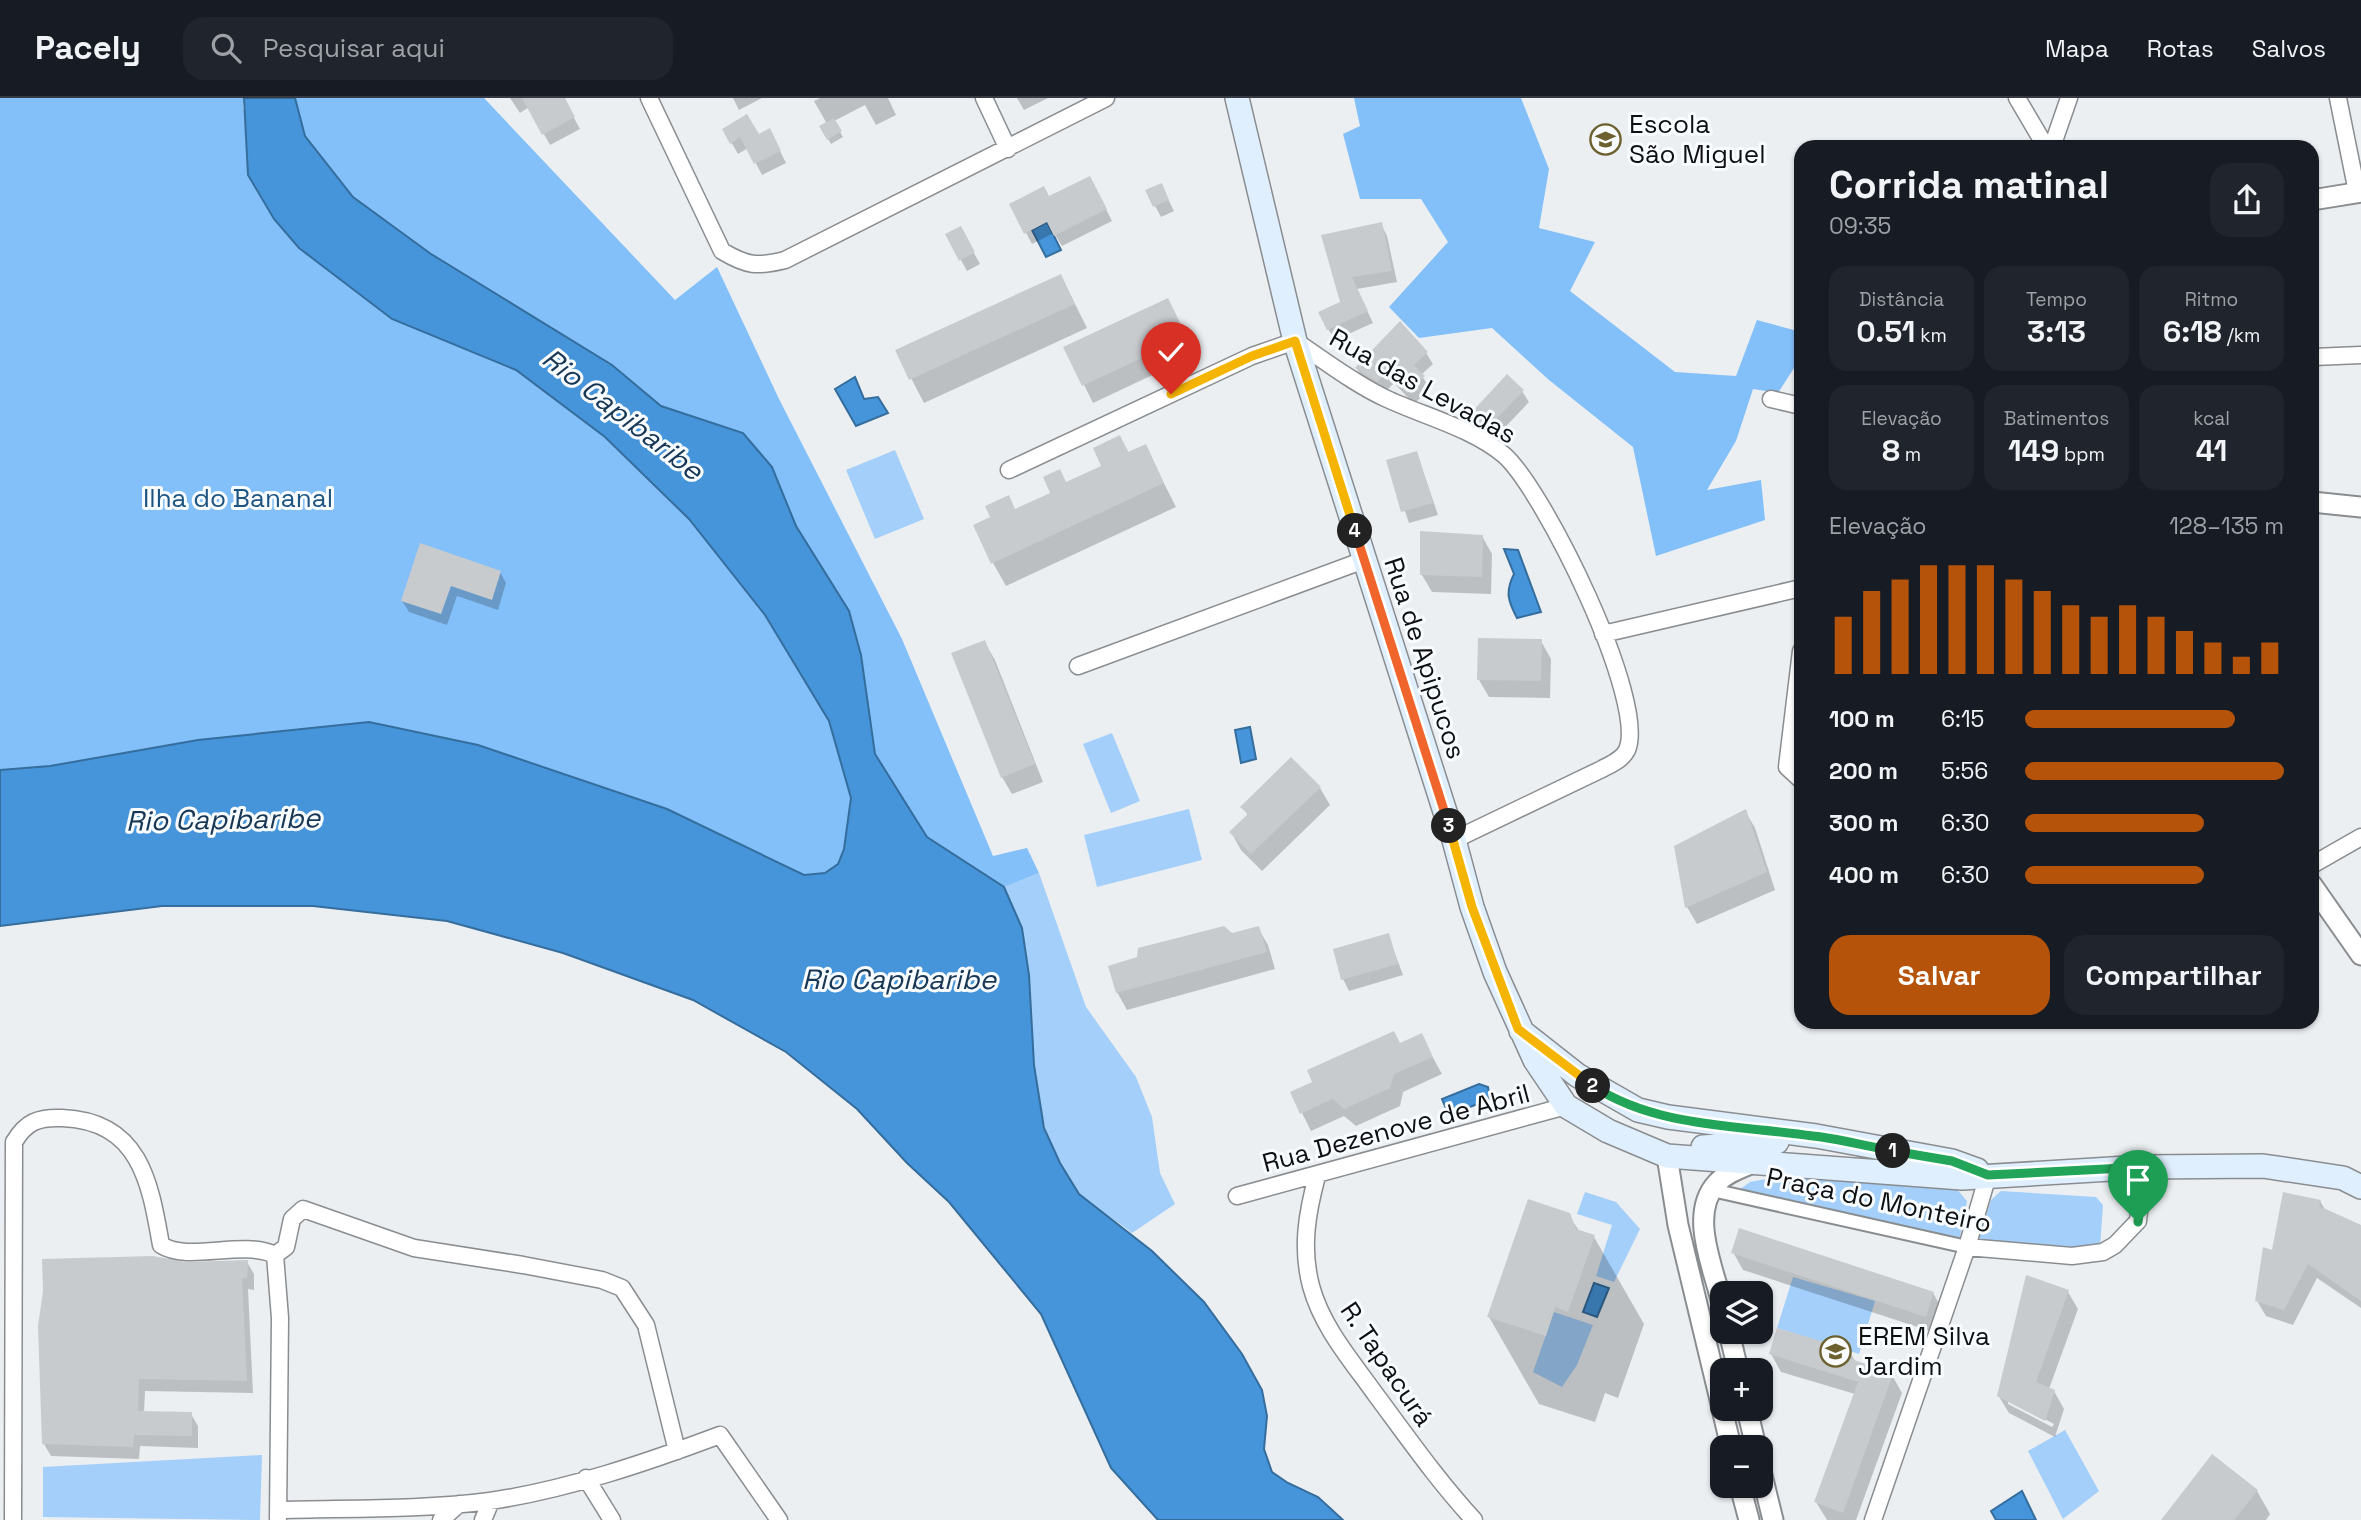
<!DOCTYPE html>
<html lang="pt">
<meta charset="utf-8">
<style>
body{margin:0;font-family:"Space Grotesk",sans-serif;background:#20242c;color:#f1f3f6;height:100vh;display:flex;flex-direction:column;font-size:26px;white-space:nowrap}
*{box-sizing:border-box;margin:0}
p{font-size:23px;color:#9ea1a6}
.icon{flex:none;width:38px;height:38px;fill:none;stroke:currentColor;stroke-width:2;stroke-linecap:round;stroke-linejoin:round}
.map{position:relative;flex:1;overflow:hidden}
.side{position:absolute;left:1794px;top:42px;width:525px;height:889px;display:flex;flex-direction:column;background:#171b24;border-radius:21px;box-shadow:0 2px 5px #0004}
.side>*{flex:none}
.controls{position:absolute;left:1710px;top:1183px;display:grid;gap:14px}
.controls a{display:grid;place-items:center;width:63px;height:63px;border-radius:14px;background:#171b24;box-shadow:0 2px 5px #0004;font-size:35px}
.pin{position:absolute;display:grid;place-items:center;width:60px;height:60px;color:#fff;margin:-72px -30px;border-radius:50% 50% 50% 0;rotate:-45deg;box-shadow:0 0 7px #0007}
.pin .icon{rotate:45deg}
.km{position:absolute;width:35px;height:35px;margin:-18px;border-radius:50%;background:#222;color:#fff;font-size:19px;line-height:35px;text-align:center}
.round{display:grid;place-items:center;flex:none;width:74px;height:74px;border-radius:21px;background:#20242c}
.headline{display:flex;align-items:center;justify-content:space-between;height:119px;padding:0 35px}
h1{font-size:38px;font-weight:600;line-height:52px}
.metrics{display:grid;grid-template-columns:repeat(3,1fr);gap:10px;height:119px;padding:7px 35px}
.metrics div{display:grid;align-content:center;border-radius:18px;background:#20242c;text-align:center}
.metrics b{font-size:30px;font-weight:600}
.metrics small{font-size:19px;font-weight:400}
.metrics p{font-size:19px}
.chart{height:196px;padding:14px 35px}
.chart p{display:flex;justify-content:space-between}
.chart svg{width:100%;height:126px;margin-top:7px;stroke:#b45309;stroke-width:6}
.cta{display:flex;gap:14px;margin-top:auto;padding:14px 35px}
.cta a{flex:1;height:80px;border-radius:21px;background:#b45309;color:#fff;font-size:28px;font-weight:600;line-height:80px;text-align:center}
.cta a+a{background:#20242c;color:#f1f3f6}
ul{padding:0 35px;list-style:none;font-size:23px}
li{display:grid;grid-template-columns:112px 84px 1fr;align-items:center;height:52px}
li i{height:18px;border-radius:9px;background:#b45309}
header{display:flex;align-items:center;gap:42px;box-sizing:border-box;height:98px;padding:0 35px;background:#171b24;border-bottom:2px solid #363941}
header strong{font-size:33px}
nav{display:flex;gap:38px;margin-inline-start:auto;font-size:24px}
.search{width:490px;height:63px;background:#20242c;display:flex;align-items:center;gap:18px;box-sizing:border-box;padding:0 24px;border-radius:21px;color:#9ea1a6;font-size:26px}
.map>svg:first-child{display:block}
.green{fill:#a3cffa}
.forest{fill:#83c0f9}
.water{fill:#4695da;stroke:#356d9d;stroke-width:2}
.shadow{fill:#0003;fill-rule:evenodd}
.building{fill:#c8cbce}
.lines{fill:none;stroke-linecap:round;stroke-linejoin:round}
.pedestrian-casing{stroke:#8a8d90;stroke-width:16}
.minor-casing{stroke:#8a8d90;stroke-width:19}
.tertiary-casing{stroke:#8a8d90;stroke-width:23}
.secondary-casing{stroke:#8a8d90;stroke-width:26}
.pedestrian{stroke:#fff;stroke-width:12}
.minor{stroke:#fff;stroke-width:16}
.tertiary{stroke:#fff;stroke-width:19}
.secondary{stroke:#e0effe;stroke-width:23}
.split-1-casing{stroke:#fff;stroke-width:14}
.split-2-casing{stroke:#fff;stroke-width:14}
.split-3-casing{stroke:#fff;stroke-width:14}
.split-4-casing{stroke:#fff;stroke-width:14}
.split-5-casing{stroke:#fff;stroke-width:14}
.split-1{stroke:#22a559;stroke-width:9}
.split-2{stroke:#22a559;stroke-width:9}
.split-3{stroke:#f5b400;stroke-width:9}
.split-4{stroke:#f0652b;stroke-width:9}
.split-5{stroke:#f5b400;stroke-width:9}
.labels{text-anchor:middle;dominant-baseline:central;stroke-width:6;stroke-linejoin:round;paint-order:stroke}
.poi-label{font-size:26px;fill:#0e0f10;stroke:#f9fcff;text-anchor:start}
.street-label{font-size:26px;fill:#0e0f10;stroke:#f9fcff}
.park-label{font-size:26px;fill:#1d5482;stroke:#f9fcff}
.water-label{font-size:28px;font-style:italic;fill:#173754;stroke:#f9fcff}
</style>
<header>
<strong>Pacely</strong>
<div class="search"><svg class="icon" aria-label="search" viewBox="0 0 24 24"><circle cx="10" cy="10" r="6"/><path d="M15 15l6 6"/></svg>Pesquisar aqui</div>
<nav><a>Mapa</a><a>Rotas</a><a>Salvos</a></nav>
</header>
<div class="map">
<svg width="2361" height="1422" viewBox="0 0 2361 1422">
<rect width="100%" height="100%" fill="#eceff2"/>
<path class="green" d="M895,352l29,69 -49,20 -29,-69z
M1112,635l28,68 -29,12 -28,-69z
M1189,711l13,51 -105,27 -13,-52z
M1039,775l47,134 50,70 16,40 8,56 15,31 -43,29c-16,-13 -36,-24 -52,-38 -56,-54 -44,-190 -58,-263 -3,-15 -12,-30 -18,-45z
M1787,1077l167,11 13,15 -7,36 -12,6 -216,-48 18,-13z
M2001,1093l95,6 7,8 -3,43 -10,3 -112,-10 13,-41z
M1585,1094l31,10 24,27 -26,53 -18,-6 16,-51 -35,-11z
M1793,1179l82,24 -16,53 -82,-26z
M1554,1214l39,13 -16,40 -15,22 -29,-15z
M2065,1332l34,61 -36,28 -35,-68z
M262,1357l-2,65 -217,-3v-50z"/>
<path class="forest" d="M0,0h244l-1,10 149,211 124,51 89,67 84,82 76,96 64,106 23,77 -8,51 -6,15 -13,9 -21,2 -137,-66 -189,-64 -109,-23 -171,18 -148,26 -50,4z
M295,0h189l191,202 42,-33 62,132 123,240 91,217 34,-8 12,25 -35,14 -77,-50 -23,-33 -29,-50 -14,-99 -12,-44 -53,-85 -24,-59 -29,-34 -82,-27 -49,-41 -181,-111 -78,-57 -48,-61z
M1354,0h167l28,71 -10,59 56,14 -25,49 105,81 61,4 21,-56 44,12v25l-23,36 -25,-4 -17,52 -29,49 54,-10 4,40 -109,36 -23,-109 -84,-67 -57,-52 -73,10 -30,-31 59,-65 -27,-43h-61l-17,-65 17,-8z"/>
<path class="water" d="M244,0h51l10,38 48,61 78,57 181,111 49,41 82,27 29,34 24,59 53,85 12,44 14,99 52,83 77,50 18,41 7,47 5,90 10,63 16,35 19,31 73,57 52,51 38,52 20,36 5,26 -3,33 8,23 16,11 30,14 25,23h-185l-47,-52 -70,-154 -92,-112 -42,-39 -50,-54 -71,-57 -93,-52 -130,-47 -116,-32 -134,-15h-151l-162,20v-156l50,-4 148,-26 171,-18 109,23 189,64 137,66 21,-2 13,-9 6,-15 7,-51 -22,-77 -64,-106 -76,-96 -84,-82 -89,-67 -124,-51 -93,-71 -25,-29 -26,-44z
M1047,124l14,28 -15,7 -14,-27z
M855,279l9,22 14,-2 10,16 -32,13 -21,-37z
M1504,451l14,1 23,62 -24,6c-9,-17 -12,-26 -3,-44z
M1250,629l6,32 -15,4 -6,-33z
M1479,986l9,3 2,12 -35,14 -8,-2 -5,-12z
M1594,1185l15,5 -12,29 -14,-5z
M2022,1393l14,29h-40l-5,-9z"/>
<path class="shadow" d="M510,0h53l17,31 -30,16 -21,-38 -9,6z
M733,0h29l-23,12z
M820,0h68l8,17 -20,10 -11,-20 -31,16 9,16 -12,7 -10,-17 6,-3 -13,-23z
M1017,0h31l-24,12z
M724,32l51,11 11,22 -24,12 -14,-27 -10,6z
M1096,91l16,32 -50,25 -8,-13 -22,11 -21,-39z
M1167,99l7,14 -13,6 -6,-11z
M1381,126l6,12 10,46 -40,7 16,34 -38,17 -7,-11 14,-26 -19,-67z
M960,130l20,36 -13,7 -20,-36z
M1061,178l26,52 -163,75 -27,-52z
M1177,220l18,37 -102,48 -27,-55z
M1426,255l7,11 -12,11 9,13 -16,16 -20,-21 -10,10 -20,-13 -7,-11z
M1522,293l7,11 -36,38 -22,-25z
M1120,339l9,16 16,-7 31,61 -170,79 -13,-23 23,-52 87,-44z
M1417,355l21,62 -29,8 -21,-61z
M1482,438l10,18 -1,40 -59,-2 -10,-17z
M421,447l79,27 6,11 -8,27 -41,-14 -10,29 -38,-13 -7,-11z
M1541,543l10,18 -1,39 -61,-1 -10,-17z
M985,545l10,17 48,122 -31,12 -10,-17z
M1320,690l10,17 -68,66 -21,-21 -10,-18 17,-16 -5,-9z
M1745,713l10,17 20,62 -78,34 -10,-17z
M1258,830l10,17 7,24 -148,41 -10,-18 114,-57z
M1388,837l15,40 -54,16 -6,-12z
M1421,938l21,38 -39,18 -3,14 -44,20 -12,-10 -33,15 -19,-38z
M2320,1103l6,10 35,16v81l-44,-30 -24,47 -27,-9 -9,-15 16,-48z
M1567,1115l13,19 14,5 50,87 -26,74 -13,-5 -10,29 -56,-18 -50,-87z
M1733,1154l200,41 10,18 -7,22 -193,-63z
M247,1164l7,12v16l-6,-1 5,104 -108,-2 -1,22 47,1 7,12v22l-58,-2 -1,13 -88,-3 -7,-12 142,-180z
M2068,1194l10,17 -29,80 5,2 10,18 -9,28 -46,-24 -11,-18zM2008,1302l46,24 -2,3 -44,-23z
M1850,1254l6,11 36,12 10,18 -46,127h-29l-11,-18 39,-108 -74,-22 -10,-18z
M2257,1393l13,23 -4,6h-103z"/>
<path class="building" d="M522,0h43l10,19 -33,18z
M747,16l12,20 11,-6 11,23 -27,13 -14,-27 -10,7 -8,-15z
M834,20l8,13 -15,9 -8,-14z
M1090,78l17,33 -53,27 -7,-14 -23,12 -15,-30 35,-18 5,10z
M1162,85l7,17 -16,7 -8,-17z
M1382,124l10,49 -40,6 16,34 -41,19 -9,-18 22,-10 -19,-67z
M961,128l14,26 -16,9 -14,-27z
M1061,176l14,30 -166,76 -14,-30z
M1168,200l19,39 -105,49 -19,-39z
M1400,223l28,31 -14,13 11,11 -18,17 -21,-20 -9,9 -22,-14z
M1507,276l17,16 -38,40 -17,-15z
M1120,337l8,17 18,-8 18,39 -173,81 -18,-39 17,-8 -5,-11 24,-11 6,14 35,-16 -7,-16 17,-8 6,13 35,-16 -8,-18z
M1417,353l16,52 -32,9 -15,-52z
M1420,433l63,4 -1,42 -62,-2z
M420,445l81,28 -9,29 -41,-14 -10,28 -40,-13z
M1478,540l64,1 -1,42 -64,-1z
M985,542l50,124 -34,14 -50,-125z
M1291,659l30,30 -70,67 -22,-22 19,-18 -8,-7z
M1746,711l21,63 -82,36 -11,-62z
M1224,828l8,7 27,-7 8,26 -151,41 -8,-27 29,-9 1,-9z
M1389,835l9,31 -57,16 -8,-31z
M1394,933l6,12 22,-10 11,24 -39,17 -4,14 -46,21 -11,-10 -33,15 -10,-22 22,-10 -5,-12z
M2283,1094l38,8 -2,6 42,19v76l-53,-37 -24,46 -29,-9 8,-54 9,3z
M1528,1101l42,14 6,16 19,6 -27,77 -13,-5 -9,29 -59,-19z
M1739,1130l195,64 -8,25 -195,-64z
M153,1158l33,6 62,-2 -1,18h-5l5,103 -108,-2 -1,32 54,1v24l-58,-1 -1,12 -91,-3 -4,-118 5,-35 -1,-32z
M2026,1177l43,15 -33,92 19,8 -10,31 -48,-25z
M1777,1230l74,22 -2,8 44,16 -50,139 -29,-11 44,-120 -89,-28z
M2212,1356l46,36 -24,30h-73z"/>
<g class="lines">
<defs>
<path id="pedestrian" d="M1712,1092l255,57"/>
<path id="minor" d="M649,0l73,153c25,15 35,16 63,9l321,-162
M984,0l24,51
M2017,0l29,49
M2338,0l19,94
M2052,49l17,-49
M2313,259l48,-2
M1771,301l30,7
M1009,372l243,-114 43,-15c29,19 58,42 90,57 38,18 87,30 119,57 40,35 144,247 123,295 -5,10 -16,14 -25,19l-148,71
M1603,536l198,-46
M1801,553l-14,116 14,13
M1078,568l286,-106
M2312,767l49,-28
M14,1044c12,-20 24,-25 48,-24 78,3 88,64 99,127 28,18 81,-6 114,10
M1317,1078c-10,37 -16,72 -6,110 11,41 40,74 65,109 32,43 62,86 98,125
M1237,1098l329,-90
M1967,1149l105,9 31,-4 12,-7 23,-24 6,-54
M275,1157l11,-8 6,-28 11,-10 111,39 109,17 79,15 20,8 24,37 31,126
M275,1157l5,63 -2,200
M586,1380l26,42
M278,1412c70,-2 143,0 212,-9 76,-11 158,-39 230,-66l59,85
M13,1422l1,-378
M441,1422l18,-16
M483,1422l8,-19
M1873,1422l94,-273 21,-72"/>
<path id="tertiary" d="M2312,102l49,-8
M2312,404l49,5
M2312,787l49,70
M1667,1058l11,69 44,183
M1722,1206c-8,-35 -34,-90 -5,-121 10,-11 25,-15 38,-21
M1729,1234l9,38
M1722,1311l9,38
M1747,1311l9,38
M1760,1369l13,53
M1740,1388l9,34"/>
<path id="secondary" d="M1237,0l58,243 159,499 18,67 23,65 40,88 31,46 42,25 59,25 295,22 182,-11 119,-1 80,12 18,9
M1521,933l56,44 61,35 30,7 148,19 136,25 25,9
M1703,1049l74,-5"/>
</defs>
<use href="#pedestrian" class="pedestrian-casing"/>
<use href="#minor" class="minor-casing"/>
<use href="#tertiary" class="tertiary-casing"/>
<use href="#secondary" class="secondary-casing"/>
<use href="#pedestrian" class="pedestrian"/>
<use href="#minor" class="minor"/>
<use href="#tertiary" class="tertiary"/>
<use href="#secondary" class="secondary"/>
</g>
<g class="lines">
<defs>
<path id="split-1" d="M1893,1053l59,10 36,14 156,-8 -6,55"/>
<path id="split-2" d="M1593,988c64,42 146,39 220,50 27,3 53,10 80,15"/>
<path id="split-3" d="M1449,728l23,81 46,122 75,57"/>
<path id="split-4" d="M1355,433l94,295"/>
<path id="split-5" d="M1171,296l81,-38 43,-15 60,190"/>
</defs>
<use href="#split-1" class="split-1-casing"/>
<use href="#split-2" class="split-2-casing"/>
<use href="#split-3" class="split-3-casing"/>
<use href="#split-4" class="split-4-casing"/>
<use href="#split-5" class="split-5-casing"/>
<use href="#split-1" class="split-1"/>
<use href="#split-2" class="split-2"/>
<use href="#split-3" class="split-3"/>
<use href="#split-4" class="split-4"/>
<use href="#split-5" class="split-5"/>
</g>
<defs>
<symbol id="school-ring" viewBox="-11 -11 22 22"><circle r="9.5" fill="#f9fcff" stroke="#6c612e" stroke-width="1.5"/><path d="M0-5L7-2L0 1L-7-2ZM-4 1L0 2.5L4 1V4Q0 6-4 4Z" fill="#6c612e"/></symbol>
</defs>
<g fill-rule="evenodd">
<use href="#school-ring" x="1588" y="24" width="35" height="35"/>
<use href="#school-ring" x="1818" y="1236" width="35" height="35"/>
</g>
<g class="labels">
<g class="poi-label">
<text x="1629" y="26">Escola<tspan x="1629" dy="30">São Miguel</tspan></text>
<text x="1858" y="1238">EREM Silva<tspan x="1858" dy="30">Jardim</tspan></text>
</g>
<g class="street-label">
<text transform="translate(1423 288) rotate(29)">Rua das Levadas</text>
<text transform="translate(1425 560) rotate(72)">Rua de Apipucos</text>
<text transform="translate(1396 1030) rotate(-15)">Rua Dezenove de Abril</text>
<text transform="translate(1879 1102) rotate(12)">Praça do Monteiro</text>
<text transform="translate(1387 1266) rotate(56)">R. Tapacurá</text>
</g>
<g class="park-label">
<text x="238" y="400">Ilha do Bananal</text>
</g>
<g class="water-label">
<text transform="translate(623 316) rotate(38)">Rio Capibaribe</text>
<text transform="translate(223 721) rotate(-1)">Rio Capibaribe</text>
<text x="899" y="881">Rio Capibaribe</text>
</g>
</g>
</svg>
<div class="controls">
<a><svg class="icon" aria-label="layers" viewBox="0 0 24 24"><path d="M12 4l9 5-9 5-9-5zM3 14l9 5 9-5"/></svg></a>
<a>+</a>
<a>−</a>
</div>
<div class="pin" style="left:2138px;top:1124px;background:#1e9e55"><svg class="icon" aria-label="arrive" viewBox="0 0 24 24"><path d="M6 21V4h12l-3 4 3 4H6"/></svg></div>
<div class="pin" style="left:1171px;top:296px;background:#d93025"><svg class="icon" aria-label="check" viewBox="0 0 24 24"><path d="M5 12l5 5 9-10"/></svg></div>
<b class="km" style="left:1893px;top:1053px">1</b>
<b class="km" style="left:1593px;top:988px">2</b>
<b class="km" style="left:1449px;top:728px">3</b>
<b class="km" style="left:1355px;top:433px">4</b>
<section class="side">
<div class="headline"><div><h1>Corrida matinal</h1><p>09:35</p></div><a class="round"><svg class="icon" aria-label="share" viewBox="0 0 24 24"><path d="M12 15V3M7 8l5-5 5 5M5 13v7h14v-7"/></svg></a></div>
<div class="metrics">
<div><p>Distância</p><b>0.51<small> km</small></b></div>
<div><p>Tempo</p><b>3:13</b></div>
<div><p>Ritmo</p><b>6:18<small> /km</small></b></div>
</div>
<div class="metrics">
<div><p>Elevação</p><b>8<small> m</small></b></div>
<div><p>Batimentos</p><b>149<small> bpm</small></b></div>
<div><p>kcal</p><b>41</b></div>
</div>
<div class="chart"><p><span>Elevação</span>128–135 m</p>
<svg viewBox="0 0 160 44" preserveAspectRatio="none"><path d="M5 44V24M15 44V15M25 44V11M35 44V6M45 44V6M55 44V6M65 44V11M75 44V15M85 44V20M95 44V24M105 44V20M115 44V24M125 44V29M135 44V33M145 44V38M155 44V33"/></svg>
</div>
<ul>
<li><b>100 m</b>6:15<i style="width:81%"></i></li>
<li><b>200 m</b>5:56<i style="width:100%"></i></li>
<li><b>300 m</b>6:30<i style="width:69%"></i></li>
<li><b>400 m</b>6:30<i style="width:69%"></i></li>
</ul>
<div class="cta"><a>Salvar</a><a>Compartilhar</a></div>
</section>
</div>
